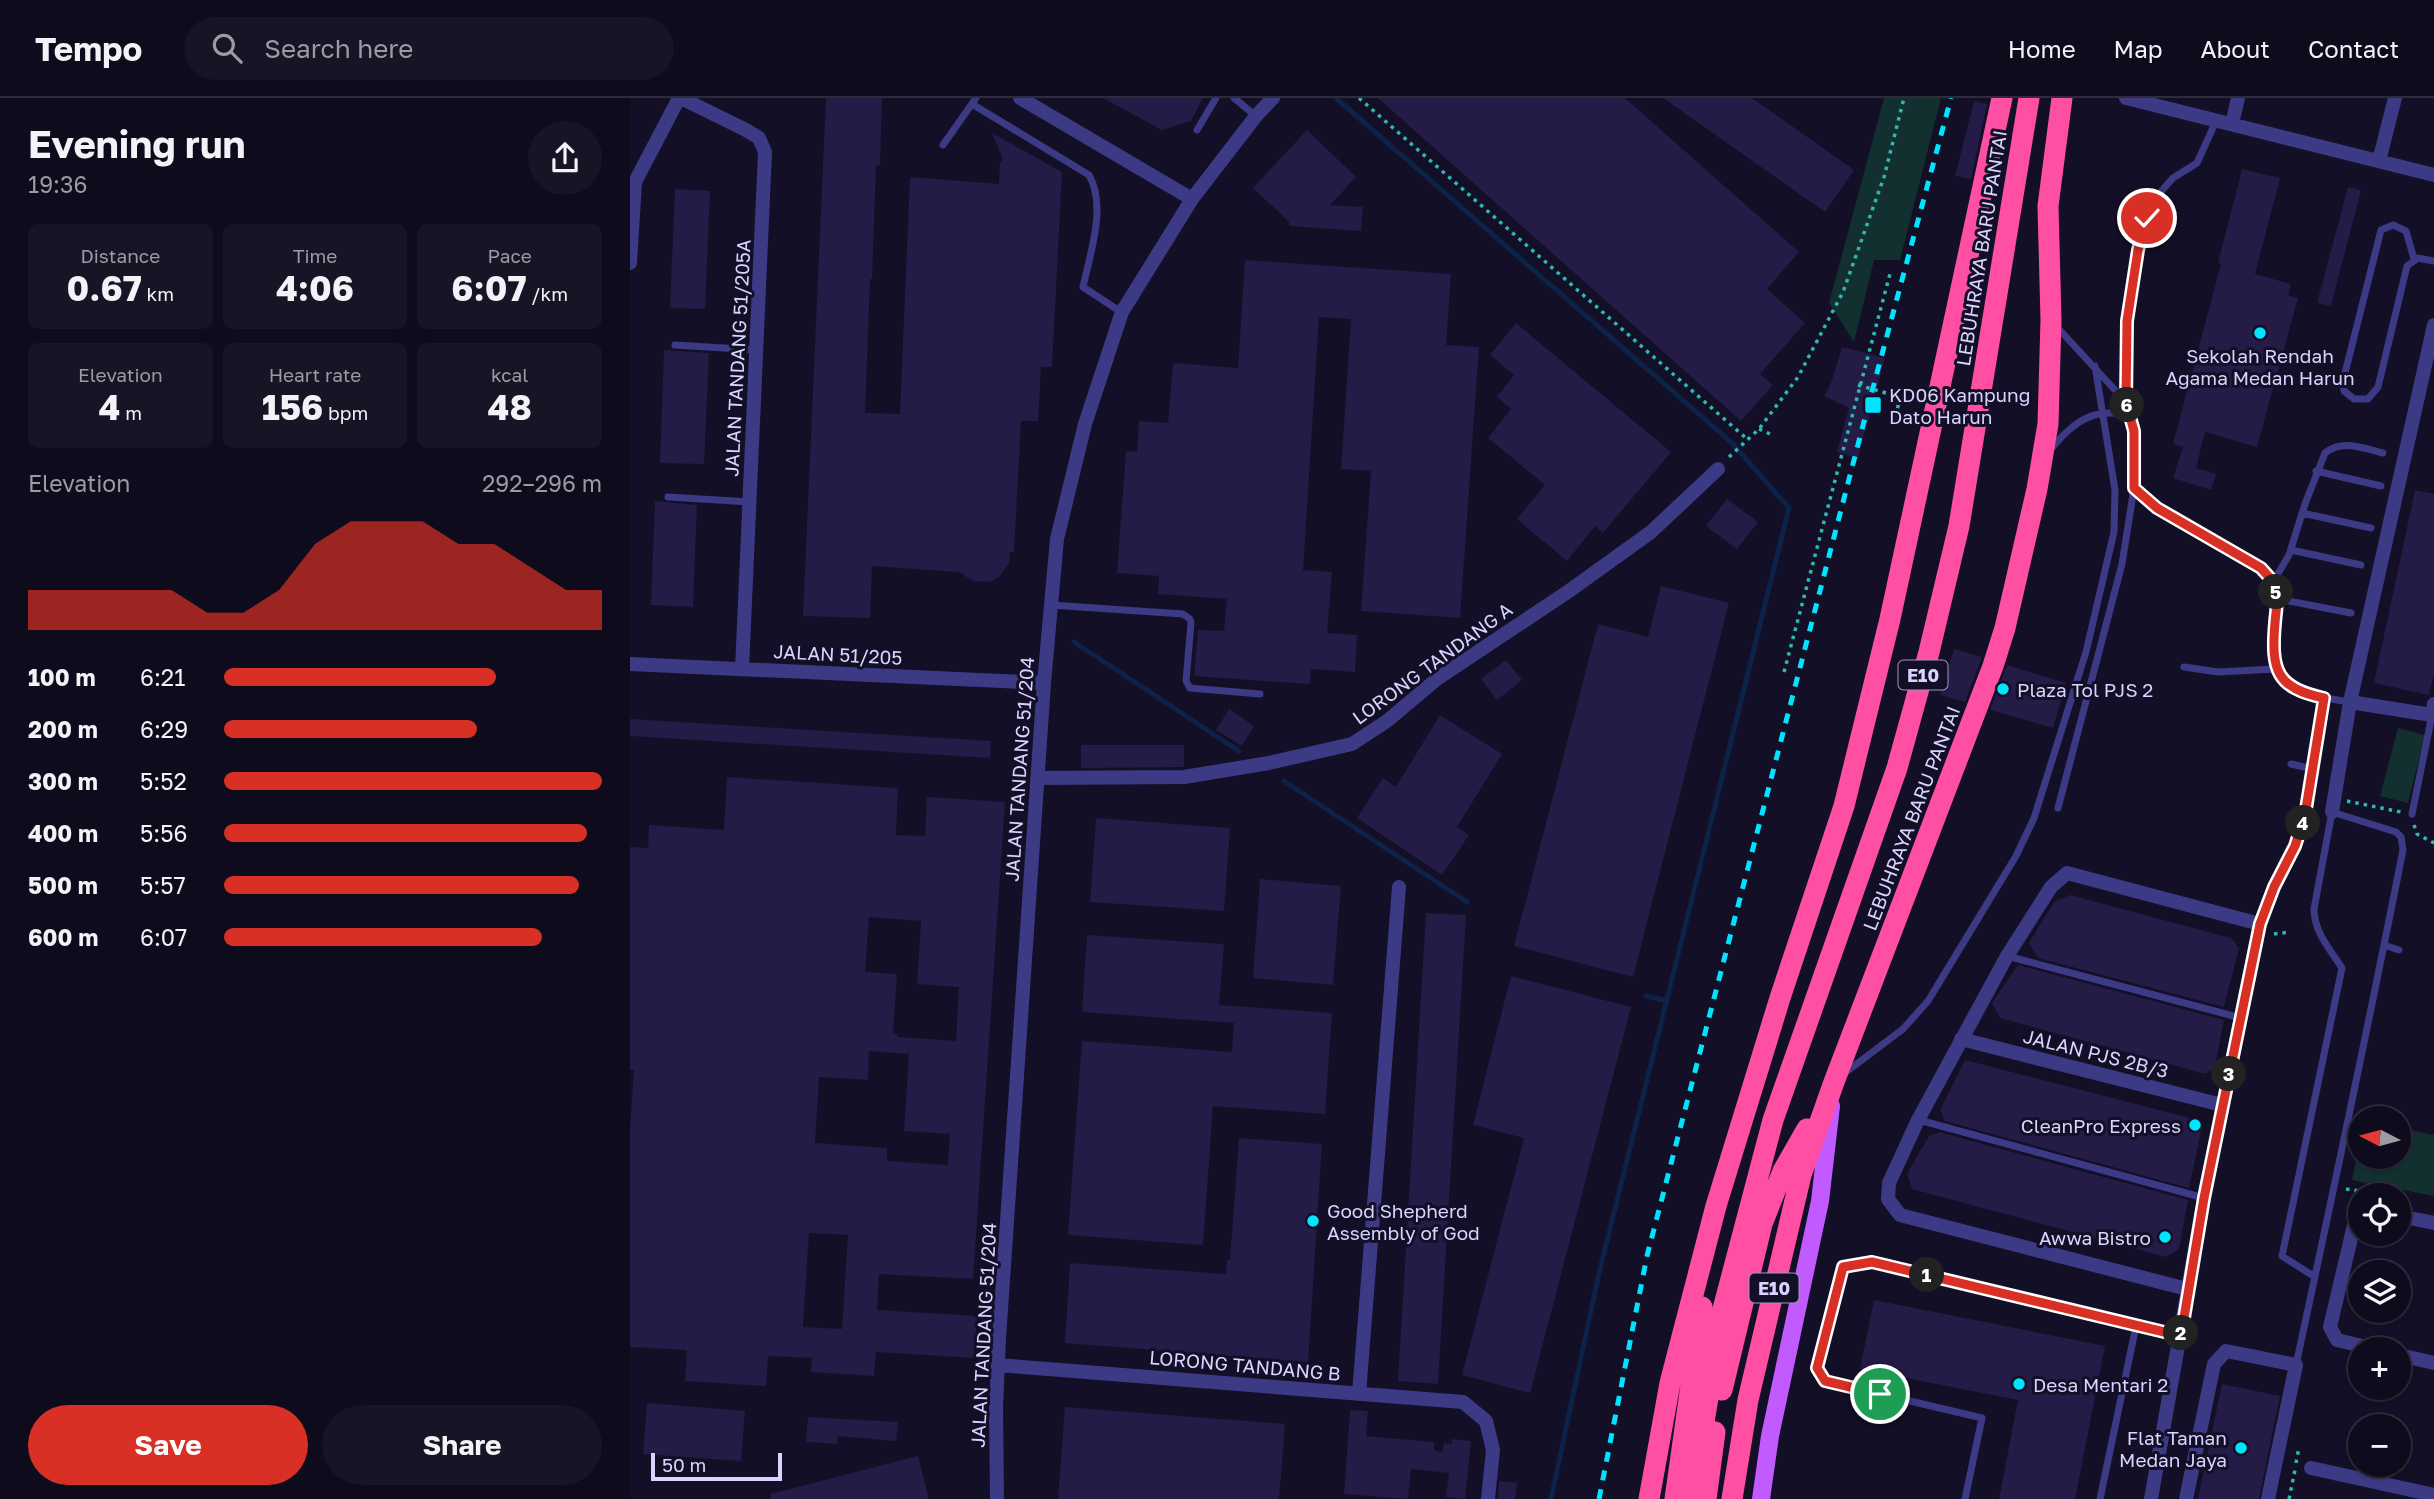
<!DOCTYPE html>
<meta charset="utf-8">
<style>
body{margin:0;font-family:"Golos Text",sans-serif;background:#171425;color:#f1f3f6;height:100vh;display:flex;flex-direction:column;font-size:26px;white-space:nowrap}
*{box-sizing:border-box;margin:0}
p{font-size:23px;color:#9b9ba3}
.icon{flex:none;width:38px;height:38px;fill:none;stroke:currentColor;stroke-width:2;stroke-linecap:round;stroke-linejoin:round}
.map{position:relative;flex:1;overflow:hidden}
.panel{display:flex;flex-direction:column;background:#0e0b1c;width:630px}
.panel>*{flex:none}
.needle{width:46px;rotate:276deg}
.fabs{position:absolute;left:1718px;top:1008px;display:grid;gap:14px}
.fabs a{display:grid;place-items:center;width:63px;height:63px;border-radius:50%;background:#0e0b1c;box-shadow:0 2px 5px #0004,0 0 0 2px #2e2b3b;font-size:35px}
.scale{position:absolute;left:21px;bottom:18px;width:131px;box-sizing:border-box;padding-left:7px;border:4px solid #d9d4ff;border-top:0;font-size:19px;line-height:24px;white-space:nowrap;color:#d9d4ff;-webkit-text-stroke:5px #130f26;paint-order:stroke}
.pin{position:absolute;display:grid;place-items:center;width:60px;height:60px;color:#fff;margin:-30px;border:4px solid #fff;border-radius:50%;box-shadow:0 2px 7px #0007}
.km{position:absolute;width:35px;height:35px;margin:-18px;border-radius:50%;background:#222;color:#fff;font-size:19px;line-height:35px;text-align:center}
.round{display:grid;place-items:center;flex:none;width:74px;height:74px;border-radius:37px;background:#171425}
.summary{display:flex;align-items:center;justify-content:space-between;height:119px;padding:0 28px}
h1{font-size:38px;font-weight:700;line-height:52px}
.figures{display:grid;grid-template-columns:repeat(3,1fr);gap:10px;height:119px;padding:7px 28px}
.figures div{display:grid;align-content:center;border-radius:10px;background:#171425;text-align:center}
.figures b{font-size:35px;font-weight:700}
.figures small{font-size:19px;font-weight:400}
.figures p{font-size:19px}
.chart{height:196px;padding:14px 28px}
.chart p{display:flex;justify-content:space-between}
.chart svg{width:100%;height:126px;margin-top:7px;fill:#d93025;opacity:.7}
.button{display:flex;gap:14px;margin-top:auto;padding:14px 28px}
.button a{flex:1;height:80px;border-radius:42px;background:#d93025;color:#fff;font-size:28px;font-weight:700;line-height:80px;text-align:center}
.button a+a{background:#171425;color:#f1f3f6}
ul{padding:0 28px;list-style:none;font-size:23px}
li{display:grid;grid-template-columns:112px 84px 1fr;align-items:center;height:52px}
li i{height:18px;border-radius:9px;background:#d93025}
header{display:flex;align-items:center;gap:42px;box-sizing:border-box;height:98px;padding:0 35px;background:#0e0b1c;border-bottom:2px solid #2e2b3b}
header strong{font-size:33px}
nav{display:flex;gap:38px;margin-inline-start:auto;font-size:24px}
.search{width:490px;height:63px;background:#171425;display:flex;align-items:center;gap:18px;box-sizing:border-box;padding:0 24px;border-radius:38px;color:#9b9ba3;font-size:26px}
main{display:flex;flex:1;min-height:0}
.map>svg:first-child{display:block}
.green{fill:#12302f}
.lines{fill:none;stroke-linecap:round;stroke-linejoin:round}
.stream{stroke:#0c2248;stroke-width:5}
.building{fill:#241b47;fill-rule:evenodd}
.path{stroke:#2fb8b0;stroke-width:3.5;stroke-dasharray:3.5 5;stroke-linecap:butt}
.lane{stroke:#3d3a85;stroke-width:7}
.street{stroke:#3d3a85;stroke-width:14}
.primary{stroke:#c25bff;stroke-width:18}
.highway{stroke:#ff4fa3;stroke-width:21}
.rail{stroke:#00e5ff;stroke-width:5;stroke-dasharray:10 9;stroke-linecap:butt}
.path-bridge{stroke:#2fb8b0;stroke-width:3.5;stroke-dasharray:3.5 5;stroke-linecap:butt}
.route-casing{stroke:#fff;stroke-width:14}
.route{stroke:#d93025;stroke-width:9}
.poi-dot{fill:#00e5ff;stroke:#130f26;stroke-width:2.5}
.labels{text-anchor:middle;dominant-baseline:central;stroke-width:6;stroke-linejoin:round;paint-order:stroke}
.shield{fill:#130f26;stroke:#9e99be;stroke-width:2}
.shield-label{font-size:18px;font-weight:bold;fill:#d9d4ff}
.street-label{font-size:19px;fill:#d9d4ff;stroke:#130f26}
.poi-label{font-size:19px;fill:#d9d4ff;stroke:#130f26;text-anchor:start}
</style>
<header>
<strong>Tempo</strong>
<div class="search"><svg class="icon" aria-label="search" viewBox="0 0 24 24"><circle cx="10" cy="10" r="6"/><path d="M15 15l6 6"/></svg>Search here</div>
<nav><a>Home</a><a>Map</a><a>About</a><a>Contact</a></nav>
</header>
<main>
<section class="panel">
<div class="summary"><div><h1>Evening run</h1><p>19:36</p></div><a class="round"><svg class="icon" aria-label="share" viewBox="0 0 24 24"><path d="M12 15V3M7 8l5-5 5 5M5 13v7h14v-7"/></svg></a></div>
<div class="figures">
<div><p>Distance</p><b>0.67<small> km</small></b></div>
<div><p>Time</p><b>4:06</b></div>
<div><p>Pace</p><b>6:07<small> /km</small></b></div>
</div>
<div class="figures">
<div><p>Elevation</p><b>4<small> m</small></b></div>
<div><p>Heart rate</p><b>156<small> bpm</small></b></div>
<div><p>kcal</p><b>48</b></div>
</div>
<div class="chart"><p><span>Elevation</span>292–296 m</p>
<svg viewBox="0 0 160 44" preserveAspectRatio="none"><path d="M0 44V30L10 30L20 30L30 30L40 30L50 38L60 38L70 30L80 14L90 6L100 6L110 6L120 14L130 14L140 22L150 30L160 30V44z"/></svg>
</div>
<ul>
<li><b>100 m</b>6:21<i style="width:72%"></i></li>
<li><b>200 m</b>6:29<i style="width:67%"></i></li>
<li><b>300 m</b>5:52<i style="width:100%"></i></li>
<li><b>400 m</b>5:56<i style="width:96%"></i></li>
<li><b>500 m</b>5:57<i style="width:94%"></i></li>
<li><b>600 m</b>6:07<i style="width:84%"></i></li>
</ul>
<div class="button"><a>Save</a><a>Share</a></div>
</section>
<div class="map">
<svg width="1804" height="1401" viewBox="0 0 1804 1401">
<rect width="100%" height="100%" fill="#130f26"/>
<path class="green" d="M1254,0h57l-41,162h-26l-20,82 -25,-39z
M1768,630l27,7 -17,68 -28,-7z
M1769,1030l35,7v61l-82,-16 9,-45v22h38z"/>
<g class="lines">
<path class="stream" d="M706,0l395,344 58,66 -190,765 -48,226
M444,544l165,109
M654,683l183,121
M1016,898l21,5"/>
</g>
<path class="building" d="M196,0h56l-2,68 -4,-1 -4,114h-2l-5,134 35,1 10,-237 89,7 1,-21 3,-4 -11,-26 70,39 -10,195h-11l-3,54h-17l-7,131h-4l-1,11 -10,14 -9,5 -17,-1 -14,-9 -87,-6 -2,52 -67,-2z
M473,0h100l-12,23 -29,9z
M748,0h247l174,154 -32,37 38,34 -45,51 13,11 -32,36z
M1033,0h89l102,72 -29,42z
M1344,3l13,3 -16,75 -16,-3z
M677,32l49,47 -26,28 33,2 -2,24 -72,-5v-4l-36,-34z
M1612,71l38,9 -25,96 36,10 -3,11 10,3 -41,149 -52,-15 -9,36 20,6 -5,16 -38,-12 10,-31 -10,-3 48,-180 -3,-1z
M1718,89l13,3 -30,116 -14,-3z
M45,91l35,2 -5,118 -35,-1z
M615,162l206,14 -5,71 33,2 -19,271 -99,-7 10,-140 -30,-2 10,-150 -32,-2 -16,253 29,2 -5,61 30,2 -2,37 -44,-3 -1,15 -116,-8 4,-46 26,1 3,-32 -69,-5 1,-18 -42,-3 9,-122 11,1 2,-31 29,2 5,-60 65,5z
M886,225l155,129 -68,81 -8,-7 -28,35 -50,-42 28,-34 -57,-47 23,-29 -14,-12 17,-22 -24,-20z
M1212,249l43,11 -27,100 -21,-6 12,-44 -25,-12 7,-13z
M34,252l45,3 -5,111 -44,-1z
M1785,392l19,4v180l-5,21 -55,-12z
M1097,401l31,23 -21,27 -31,-23z
M25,403l42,4 -4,102 -42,-2z
M1031,488l68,17 -96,374 -119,-31 84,-322 50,13z
M1324,551l28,8 -17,45 -25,-7z
M876,562l16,20 -25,20 -16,-21z
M1377,567l59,18 -13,45 -63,-18z
M599,611l25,17 -12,20 -26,-16z
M810,617l62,39 -45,73 12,8 -27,40 -85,-57 26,-40 13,9z
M0,621l361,22 -1,17 -360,-22z
M451,647h103v22l-103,1z
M97,679l171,11 -2,47 29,1 2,-39 78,5 -32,477 -94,-5 -2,36 100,6 -3,42 -98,-6 -2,24 -63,-4 1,-14 -44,-2 -2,30 -81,-5 2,-31 -57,-3v-220l4,-57h-4v-223l18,1 1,-23 75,5zM239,819l52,4 -4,63 42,3 -3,54 -59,-4v-3h-4l4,-60 -32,-2zM239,953l40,3 -5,77 46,3 -2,31 -61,-4v-13l-72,-5 4,-66 49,3zM179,1135l39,2 -6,94 -39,-2z
M466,720l134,10 -6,83 -134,-9z
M630,781l81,7 -8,99 -80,-7z
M1440,797l161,43 8,10 -15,59 -186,-49 -9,-15 25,-41z
M796,815l40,2 -28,469 -40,-3z
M457,837l137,9 -5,61 113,8 -7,101 -112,-8 -10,139 -135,-10 14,-194 150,11 2,-29 -152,-11z
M1388,867l206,55 -9,46 -9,8 -206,-56 -8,-15z
M881,878l120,31 -101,386 -68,-18 62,-237 -51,-13z
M1335,962l229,59 7,13 -12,56 -244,-67 -5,-11z
M1309,1034l249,68 -9,49 -13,8 -254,-68 -5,-15 22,-38z
M609,1040l83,6 -14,218 -243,-19 5,-80 156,11 1,-14h3z
M1244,1202l231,46 -30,153h-76l19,-99 -158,-31z
M1592,1286l58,12 -21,103h-61z
M17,1305l98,8 -4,50 -98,-7z
M435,1309l220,17 -6,75h-221z
M720,1312l18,1 -2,25 68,6v8l8,2 2,-9 8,1v-5l19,2 -6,58 -19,-2 3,-24 -38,-4 -3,30 -64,-5z
M178,1319l90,5 -2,19 -58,-5 -1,8 -31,-2z
M288,1358l11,43h-158l-1,-5z
M869,1383l18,2 -2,16h-17z"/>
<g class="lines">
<path class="path" d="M729,0l388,341
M1264,327l6,-28
M1129,331l11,5
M1099,359l30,-28 39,-52 45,-85 41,-115 20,-79
M1154,574l107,-402
M1684,660l8,-48
M1717,703l54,11
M1784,727l3,9 17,9
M1644,836l16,-2
M1716,1091l13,2 3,4
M1666,1365l3,-16
M1659,1401l6,-29"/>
<path class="lane" d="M604,0l22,18
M342,6l117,71c18,31 1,79 -6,112l38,25
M1586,23l-19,42 -24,15 -15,17 -11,23 -9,32 -11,71 -1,81 8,29v57c30,26 64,46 98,65 10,6 24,10 32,19 8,8 13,16 14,28 1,31 -18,73 20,91 16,7 36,8 52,11
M567,32l19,-32
M313,47l33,-47
M1784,161l-8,-28 -13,-6 -12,5 -38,151 1,10 10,8h14l10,-12 29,-121 11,-8 16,3
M1426,228l70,76
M45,247l81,5
M1421,351c22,-27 43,-43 80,-33
M1686,373l65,15
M38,399l82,5
M1672,415l69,15
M1661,452l70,15
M1643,484l16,-27 16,-51 20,-51c17,-14 38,-5 58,0
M1648,501l73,14
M421,507l132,9 7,5 1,4 -5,58 4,7 70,6
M1554,569l34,5 57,-3
M1428,710l64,-244 12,-76
M1782,716l20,-99
M1630,826l14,-37 21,-41 10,-31 8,-46 -22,-5
M1754,847l15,5
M1377,858l234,62
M1212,977l61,-46 25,-28 88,-145 18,-38 52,-166 28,-120 1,-42 -20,-124
M1289,1022l285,78
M1666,1267c37,-172 73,-343 107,-515l-2,-13 -5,-5 -64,-20 -18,97c0,23 16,40 28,59l-60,288 33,21
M1335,1401l17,-81 -157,-37 -8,-13 26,-101 29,-6 307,75
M1470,1401l36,-173"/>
<path class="street" d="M51,0l65,32 13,8 6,14 -23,517
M390,0l172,101
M1496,0l308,77
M1602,26l6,-26
M1749,63l16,-63
M0,165l5,-81 44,-84
M0,566l414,19
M1720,604l82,13 2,-11
M407,680l147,-1 85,-14 83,-19 35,-23 50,-42 132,-88 82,-59 67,-63
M1702,714l18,-110 84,-377
M1331,941l261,66
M1769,1118l35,7
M1731,1120l-6,3 -25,106 7,13 38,9
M1769,1257l35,8
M368,1267l465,37 23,19 7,29 -5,49
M729,1296l40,-507
M1681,1370l123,27
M367,1401l-1,-92 3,-69 45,-655 13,-144 28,-115 37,-112 70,-113 64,-83 17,-18
M1521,1401l53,-301 56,-274 -193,-51 -16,14 -44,69 -89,164 -29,63 -1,16 12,16 287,74
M1556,1401l28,-135 12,-13 70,14 -28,134"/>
<path class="primary" d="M1131,1401l9,-63 50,-235 11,-95"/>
<path class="highway" d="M1092,1292l40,-166 21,-53 24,-42
M1019,1401l21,-116 46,-177 64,-208 64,-192 46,-187 112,-521
M1045,1401l27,-192
M1061,1401l32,-190 50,-189 124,-352 32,-116 30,-126 70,-428
M1076,1401l9,-67
M1102,1401l16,-99 53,-225 33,-93 159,-416 12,-38 32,-139 11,-65 3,-104 -3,-114 14,-108"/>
<path class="rail" d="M969,1401l48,-243 220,-846 84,-312"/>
<path class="path-bridge" d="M1228,287l42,12"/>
</g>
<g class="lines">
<defs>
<path id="route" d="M1250,1296l-55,-13 -8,-13 26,-101 29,-5 309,74 23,-138 56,-274 14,-37 21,-41 10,-31 19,-117c-48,-10 -53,-28 -49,-75 1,-13 4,-25 -1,-38 -2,-6 -8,-11 -13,-17l-104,-60 -23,-20v-57l-8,-29 1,-81 11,-71 9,-32"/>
</defs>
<use href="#route" class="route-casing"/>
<use href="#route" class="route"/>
</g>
<g class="poi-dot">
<circle cx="1630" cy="235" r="7"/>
<rect x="1234" y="298" width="18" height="18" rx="3.5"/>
<circle cx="1373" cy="591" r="7"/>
<circle cx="1565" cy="1027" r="7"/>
<circle cx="683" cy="1123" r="7"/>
<circle cx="1535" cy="1139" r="7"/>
<circle cx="1389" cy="1286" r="7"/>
<circle cx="1611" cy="1350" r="7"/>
</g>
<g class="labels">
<g class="shield">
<rect x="1268.5" y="562.5" width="49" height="29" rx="5"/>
<rect x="1119.5" y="1175.5" width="49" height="29" rx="5"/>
</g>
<g class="shield-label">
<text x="1293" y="577">E10</text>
<text x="1144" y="1190">E10</text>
</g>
<g class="street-label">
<text transform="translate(1351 150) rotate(-81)">LEBUHRAYA BARU PANTAI</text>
<text transform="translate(107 260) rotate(-87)">JALAN TANDANG 51/205A</text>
<text transform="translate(208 556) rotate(3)">JALAN 51/205</text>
<text transform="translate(802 565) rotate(-36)">LORONG TANDANG A</text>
<text transform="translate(389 671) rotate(-86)">JALAN TANDANG 51/204</text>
<text transform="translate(1281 720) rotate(-69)">LEBUHRAYA BARU PANTAI</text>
<text transform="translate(1466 955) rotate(14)">JALAN PJS 2B/3</text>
<text transform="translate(353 1237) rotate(-87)">JALAN TANDANG 51/204</text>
<text transform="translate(615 1267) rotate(5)">LORONG TANDANG B</text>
</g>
<g class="poi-label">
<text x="1630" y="257" text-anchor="middle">Sekolah Rendah<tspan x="1630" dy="22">Agama Medan Harun</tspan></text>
<text x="1259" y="296">KD06 Kampung<tspan x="1259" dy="22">Dato Harun</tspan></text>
<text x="1387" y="591">Plaza Tol PJS 2</text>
<text x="1551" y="1027" text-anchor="end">CleanPro Express</text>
<text x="697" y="1112">Good Shepherd<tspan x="697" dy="22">Assembly of God</tspan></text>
<text x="1521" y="1139" text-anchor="end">Awwa Bistro</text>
<text x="1403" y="1286">Desa Mentari 2</text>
<text x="1597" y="1339" text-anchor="end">Flat Taman<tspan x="1597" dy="22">Medan Jaya</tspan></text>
</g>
</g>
</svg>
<div class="fabs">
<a><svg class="needle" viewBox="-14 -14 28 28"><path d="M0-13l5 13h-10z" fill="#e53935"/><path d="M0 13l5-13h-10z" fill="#9b9ba3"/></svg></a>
<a><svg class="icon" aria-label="locate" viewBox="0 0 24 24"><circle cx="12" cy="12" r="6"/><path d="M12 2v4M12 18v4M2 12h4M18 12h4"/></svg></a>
<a><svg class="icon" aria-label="layers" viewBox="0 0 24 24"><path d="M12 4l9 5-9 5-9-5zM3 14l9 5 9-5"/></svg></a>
<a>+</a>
<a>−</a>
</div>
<div class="scale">50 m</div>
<div class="pin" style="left:1250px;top:1296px;background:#1e9e55"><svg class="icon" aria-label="arrive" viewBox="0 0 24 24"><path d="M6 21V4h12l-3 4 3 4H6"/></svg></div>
<div class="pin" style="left:1517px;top:120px;background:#d93025"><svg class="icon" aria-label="check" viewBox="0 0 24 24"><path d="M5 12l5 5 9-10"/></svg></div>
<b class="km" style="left:1297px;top:1177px">1</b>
<b class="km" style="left:1551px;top:1235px">2</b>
<b class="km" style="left:1599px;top:976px">3</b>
<b class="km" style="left:1673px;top:725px">4</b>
<b class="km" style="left:1646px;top:494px">5</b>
<b class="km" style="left:1497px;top:307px">6</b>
</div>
</main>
